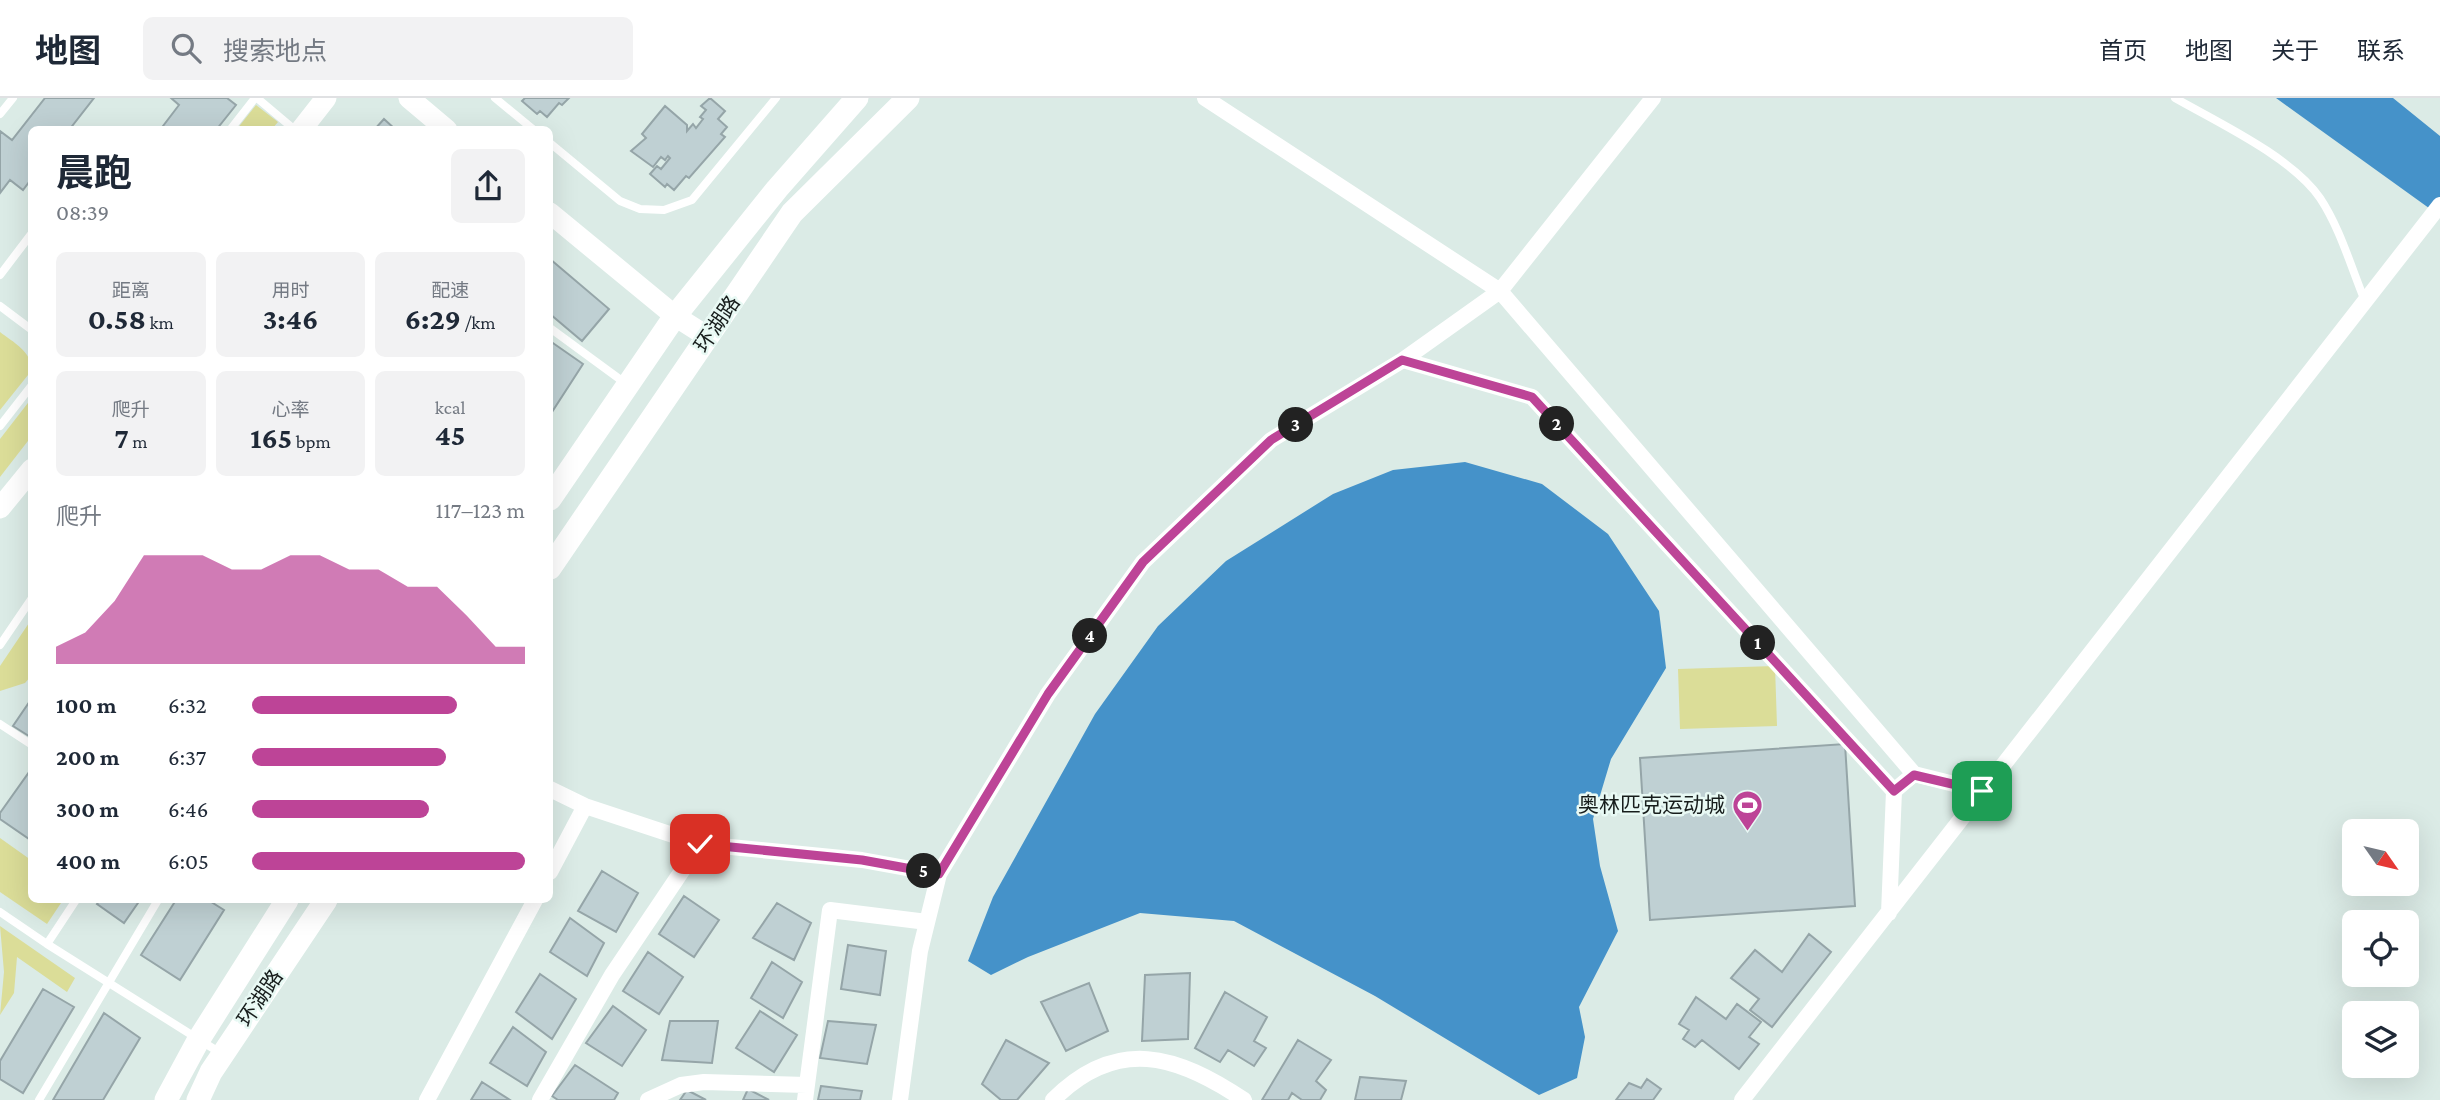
<!DOCTYPE html>
<html lang="zh">
<meta charset="utf-8">
<style>
body{margin:0;font-family:"Crimson Pro","Noto Sans SC",serif;background:#f2f2f3;color:#1f2937;height:100vh;display:flex;flex-direction:column;font-size:26px;white-space:nowrap}
*{box-sizing:border-box;margin:0}
p{font-size:23px;color:#747a83}
.icon{flex:none;width:38px;height:38px;fill:none;stroke:currentColor;stroke-width:2;stroke-linecap:round;stroke-linejoin:round}
.map{position:relative;flex:1;overflow:hidden}
.details{position:absolute;left:28px;top:28px;width:525px;height:777px;display:flex;flex-direction:column;background:#fff;border-radius:10px;box-shadow:0 7px 28px #0002}
.details>*{flex:none}
.needle{width:46px;rotate:124deg}
.buttons{position:absolute;left:2342px;top:721px;display:grid;gap:14px}
.buttons a{display:grid;place-items:center;width:77px;height:77px;border-radius:10px;background:#fff;box-shadow:0 7px 28px #0002;font-size:35px}
.pin{position:absolute;display:grid;place-items:center;width:60px;height:60px;color:#fff;margin:-30px;border-radius:14px;box-shadow:0 4px 10px #0006}
.km{position:absolute;width:35px;height:35px;margin:-18px;border-radius:50%;background:#222;color:#fff;font-size:19px;line-height:35px;text-align:center}
.round{display:grid;place-items:center;flex:none;width:74px;height:74px;border-radius:10px;background:#f2f2f3}
.headline{display:flex;align-items:center;justify-content:space-between;height:119px;padding:0 28px}
h1{font-size:38px;font-weight:700;line-height:52px}
.metrics{display:grid;grid-template-columns:repeat(3,1fr);gap:10px;height:119px;padding:7px 28px}
.metrics div{display:grid;align-content:center;border-radius:10px;background:#f2f2f3;text-align:center}
.metrics b{font-size:30px;font-weight:700}
.metrics small{font-size:19px;font-weight:400}
.metrics p{font-size:19px}
.chart{height:196px;padding:14px 28px}
.chart p{display:flex;justify-content:space-between}
.chart svg{width:100%;height:126px;margin-top:7px;fill:#bd4497;opacity:.7}
ul{padding:0 28px;list-style:none;font-size:23px}
li{display:grid;grid-template-columns:112px 84px 1fr;align-items:center;height:52px}
li i{height:18px;border-radius:9px;background:#bd4497}
header{display:flex;align-items:center;gap:42px;box-sizing:border-box;height:98px;padding:0 35px;background:#fff;border-bottom:2px solid #e0e1e3}
header strong{font-size:33px}
nav{display:flex;gap:38px;margin-inline-start:auto;font-size:24px}
.search{width:490px;height:63px;background:#f2f2f3;display:flex;align-items:center;gap:18px;box-sizing:border-box;padding:0 24px;border-radius:10px;color:#747a83;font-size:26px}
.map>svg:first-child{display:block}
.green{fill:#dbdd98}
.water{fill:#4592c9}
.building{fill:#bfd0d3;stroke:#95a5a8;stroke-width:2}
.lines{fill:none;stroke-linecap:round;stroke-linejoin:round}
.service{stroke:#fff;stroke-width:8}
.minor{stroke:#fff;stroke-width:16}
.tertiary{stroke:#fff;stroke-width:21}
.secondary{stroke:#fff;stroke-width:23}
.route-casing{stroke:#fff;stroke-width:14}
.route{stroke:#bd4497;stroke-width:9}
.labels{text-anchor:middle;dominant-baseline:central;stroke-width:5;stroke-linejoin:round;paint-order:stroke}
.street-label{font-size:21px;fill:#171d1c;stroke:#e8f9f4}
.poi-label{font-size:21px;fill:#171d1c;stroke:#e8f9f4;text-anchor:end}
</style>
<header>
<strong>地图</strong>
<div class="search"><svg class="icon" aria-label="search" viewBox="0 0 24 24"><circle cx="10" cy="10" r="6"/><path d="M15 15l6 6"/></svg>搜索地点</div>
<nav><a>首页</a><a>地图</a><a>关于</a><a>联系</a></nav>
</header>
<div class="map">
<svg width="2440" height="1002" viewBox="0 0 2440 1002">
<rect width="100%" height="100%" fill="#dbebe6"/>
<path class="green" d="M256,7l22,17 -6,7h-35z
M0,234c13,10 32,20 32,38l-32,40z
M31,301v38l-31,40v-38z
M29,525l2,3v50l-6,7 -25,8v-25z
M1775,568l2,60 -97,3 -2,-60z
M0,740l31,22 1,40h31l-16,24 -47,-32z
M0,828l75,52 -8,14 -50,-35 -3,36 -14,22 4,-43z"/>
<path class="water" d="M2276,0h117l47,38v80z
M1465,364l77,22 66,50 51,77 7,57 -55,91 -18,60 7,47 18,65 -39,76 6,30 -8,41 -38,17 -164,-99 -141,-75 -94,-8 -112,44 -37,18 -23,-14 25,-64 102,-183 63,-88 68,-65 107,-67 60,-24z"/>
<path class="building" d="M45,0h49l-25,32h-37v48l-9,12 -13,-10 -10,13v-62l12,9z
M171,0h56l9,7 -20,25h-56l19,-25z
M525,0h44l-7,7 -3,-2 -12,14 -7,-6 -3,3 -15,-13z
M710,0l15,13 -7,8 9,8 -6,7 4,3 -36,41 -3,-2 -12,14 -7,-6 -2,3 -15,-13 7,-8 4,3 9,-11 -2,-2 -3,4 -4,-3 -8,10 -22,-16 15,-13 -4,-4 23,-28 22,19v6l6,-7 3,4 7,-9 -3,-2 6,-7 -5,-4z
M384,21l12,11h-22z
M550,161l59,50 -27,32 -32,-27z
M550,243l33,23 -33,51z
M32,600v40l-19,-12z
M1845,646l10,162 -205,14 -10,-162z
M32,670v73l-32,-22v-6z
M602,773l36,22 -22,39 -38,-21z
M684,798l35,24 -25,37 -35,-23z
M100,802h40l-16,23 -27,-19z
M176,802h32l16,10 -44,70 -39,-25z
M777,805l34,20 -17,37 -41,-22z
M570,820l34,25 -17,33 -37,-24z
M1809,836l22,18 -59,75 -22,-17 9,-11 -28,-21 24,-28 27,22z
M848,847l38,6 -6,44 -39,-6z
M648,854l35,25 -24,37 -36,-23z
M772,864l30,20 -19,36 -32,-20z
M1190,875l-2,66 -46,2 3,-66z
M540,876l36,25 -24,40 -36,-27z
M1089,885l19,48 -42,20 -25,-49z
M43,891l31,18 -51,86 -23,-14v-18z
M1225,894l42,25 -13,24 12,7 -12,18 -26,-16 -8,12 -25,-14z
M1696,899l30,22 11,-15 24,18 -12,15 10,7 -20,25 -37,-29 -7,7 -12,-8 6,-9 -10,-6z
M613,908l33,24 -24,36 -36,-23z
M760,913l37,24 -23,37 -38,-24z
M104,915l36,25 -37,62h-50z
M670,923h48l-6,42 -50,-3z
M828,923l48,4 -9,39 -47,-6z
M513,929l33,25 -19,34 -37,-23z
M1006,942l43,23 -32,37h-16l-19,-16z
M1298,942l33,20 -15,21 10,9 -6,10h-18l-10,-7 -4,7h-26z
M575,967l43,28 -4,7h-56l-6,-4z
M1360,979l46,4 -5,19h-46z
M1647,981l14,10 -8,11h-37l13,-17 12,5z
M482,984l28,18h-39z
M821,988l41,5 -2,9h-42z
M748,991l21,11h-26z
M687,992l19,10h-26z"/>
<g class="lines">
<path class="service" d="M257,0l38,32
M495,0l39,32
M2175,0c42,24 117,59 145,100 20,30 31,69 45,103
M0,16l13,-16
M230,32l25,-32
M550,45l70,58 20,8 24,1 28,-10 84,-102
M0,177l32,-42
M0,208l32,24
M550,230l75,55
M0,328l32,-41
M0,547l32,-47
M0,626l32,21
M0,814l47,32 29,-44
M47,846l175,110
M39,1002l119,-200"/>
<path class="minor" d="M1205,0l295,193 153,-193
M1403,262l129,37 362,394
M550,691l35,17 115,38 162,16 77,14
M550,774l35,-66
M1889,815l5,-122 20,-17
M427,1002l108,-200
M540,1002l72,-125 88,-131
M648,1002l33,-15 23,-3 103,3
M805,1002l25,-190 97,12
M900,1002l20,-149 19,-77 109,-180 95,-132 128,-122 132,-80 97,-69 414,483 68,17
M1053,1002c64,-64 124,-45 191,0
M1742,1002l698,-895"/>
<path class="tertiary" d="M409,0l38,32
M301,32l25,-32
M550,115l125,103 33,21
M0,410l32,-39"/>
<path class="secondary" d="M550,401l125,-183 102,-127 80,-91
M550,470l242,-355 116,-115
M166,1002l33,-61 88,-139
M198,1002l13,-28 115,-172"/>
</g>
<g class="lines">
<defs>
<path id="route" d="M700,746l162,16 77,14 109,-180 95,-132 128,-122 131,-80 130,37 362,394 20,-16 68,16"/>
</defs>
<use href="#route" class="route-casing"/>
<use href="#route" class="route"/>
</g>
<defs>
<symbol id="stadium-pin" viewBox="-11 -11 22 30"><path d="M0 17L-7.5 6A9.5 9.5 0 1 1 7.5 6Z" fill="#bd4497" stroke="#e8f9f4"/><path d="M0-5a6.5 5 0 1 0 0 10a6.5 5 0 1 0 0-10ZM-3.5-1.8h7v3.6h-7Z" fill="#fff"/></symbol>
</defs>
<g fill-rule="evenodd">
<use href="#stadium-pin" x="1730" y="690" width="35" height="47"/>
</g>
<g class="labels">
<g class="street-label">
<text transform="translate(717 226) rotate(-56)">环湖路</text>
<text transform="translate(260 900) rotate(-56)">环湖路</text>
</g>
<g class="poi-label">
<text x="1725" y="707">奥林匹克运动城</text>
</g>
</g>
</svg>
<div class="buttons">
<a><svg class="needle" viewBox="-14 -14 28 28"><path d="M0-13l5 13h-10z" fill="#e53935"/><path d="M0 13l5-13h-10z" fill="#747a83"/></svg></a>
<a><svg class="icon" aria-label="locate" viewBox="0 0 24 24"><circle cx="12" cy="12" r="6"/><path d="M12 2v4M12 18v4M2 12h4M18 12h4"/></svg></a>
<a><svg class="icon" aria-label="layers" viewBox="0 0 24 24"><path d="M12 4l9 5-9 5-9-5zM3 14l9 5 9-5"/></svg></a>
</div>
<div class="pin" style="left:1982px;top:693px;background:#1e9e55"><svg class="icon" aria-label="arrive" viewBox="0 0 24 24"><path d="M6 21V4h12l-3 4 3 4H6"/></svg></div>
<div class="pin" style="left:700px;top:746px;background:#d93025"><svg class="icon" aria-label="check" viewBox="0 0 24 24"><path d="M5 12l5 5 9-10"/></svg></div>
<b class="km" style="left:1758px;top:545px">1</b>
<b class="km" style="left:1557px;top:326px">2</b>
<b class="km" style="left:1296px;top:327px">3</b>
<b class="km" style="left:1090px;top:538px">4</b>
<b class="km" style="left:924px;top:773px">5</b>
<section class="details">
<div class="headline"><div><h1>晨跑</h1><p>08:39</p></div><a class="round"><svg class="icon" aria-label="share" viewBox="0 0 24 24"><path d="M12 15V3M7 8l5-5 5 5M5 13v7h14v-7"/></svg></a></div>
<div class="metrics">
<div><p>距离</p><b>0.58<small> km</small></b></div>
<div><p>用时</p><b>3:46</b></div>
<div><p>配速</p><b>6:29<small> /km</small></b></div>
</div>
<div class="metrics">
<div><p>爬升</p><b>7<small> m</small></b></div>
<div><p>心率</p><b>165<small> bpm</small></b></div>
<div><p>kcal</p><b>45</b></div>
</div>
<div class="chart"><p><span>爬升</span>117–123 m</p>
<svg viewBox="0 0 160 44" preserveAspectRatio="none"><path d="M0 44V38L10 33L20 22L30 6L40 6L50 6L60 11L70 11L80 6L90 6L100 11L110 11L120 17L130 17L140 27L150 38L160 38V44z"/></svg>
</div>
<ul>
<li><b>100 m</b>6:32<i style="width:75%"></i></li>
<li><b>200 m</b>6:37<i style="width:71%"></i></li>
<li><b>300 m</b>6:46<i style="width:65%"></i></li>
<li><b>400 m</b>6:05<i style="width:100%"></i></li>
</ul>
</section>
</div>
